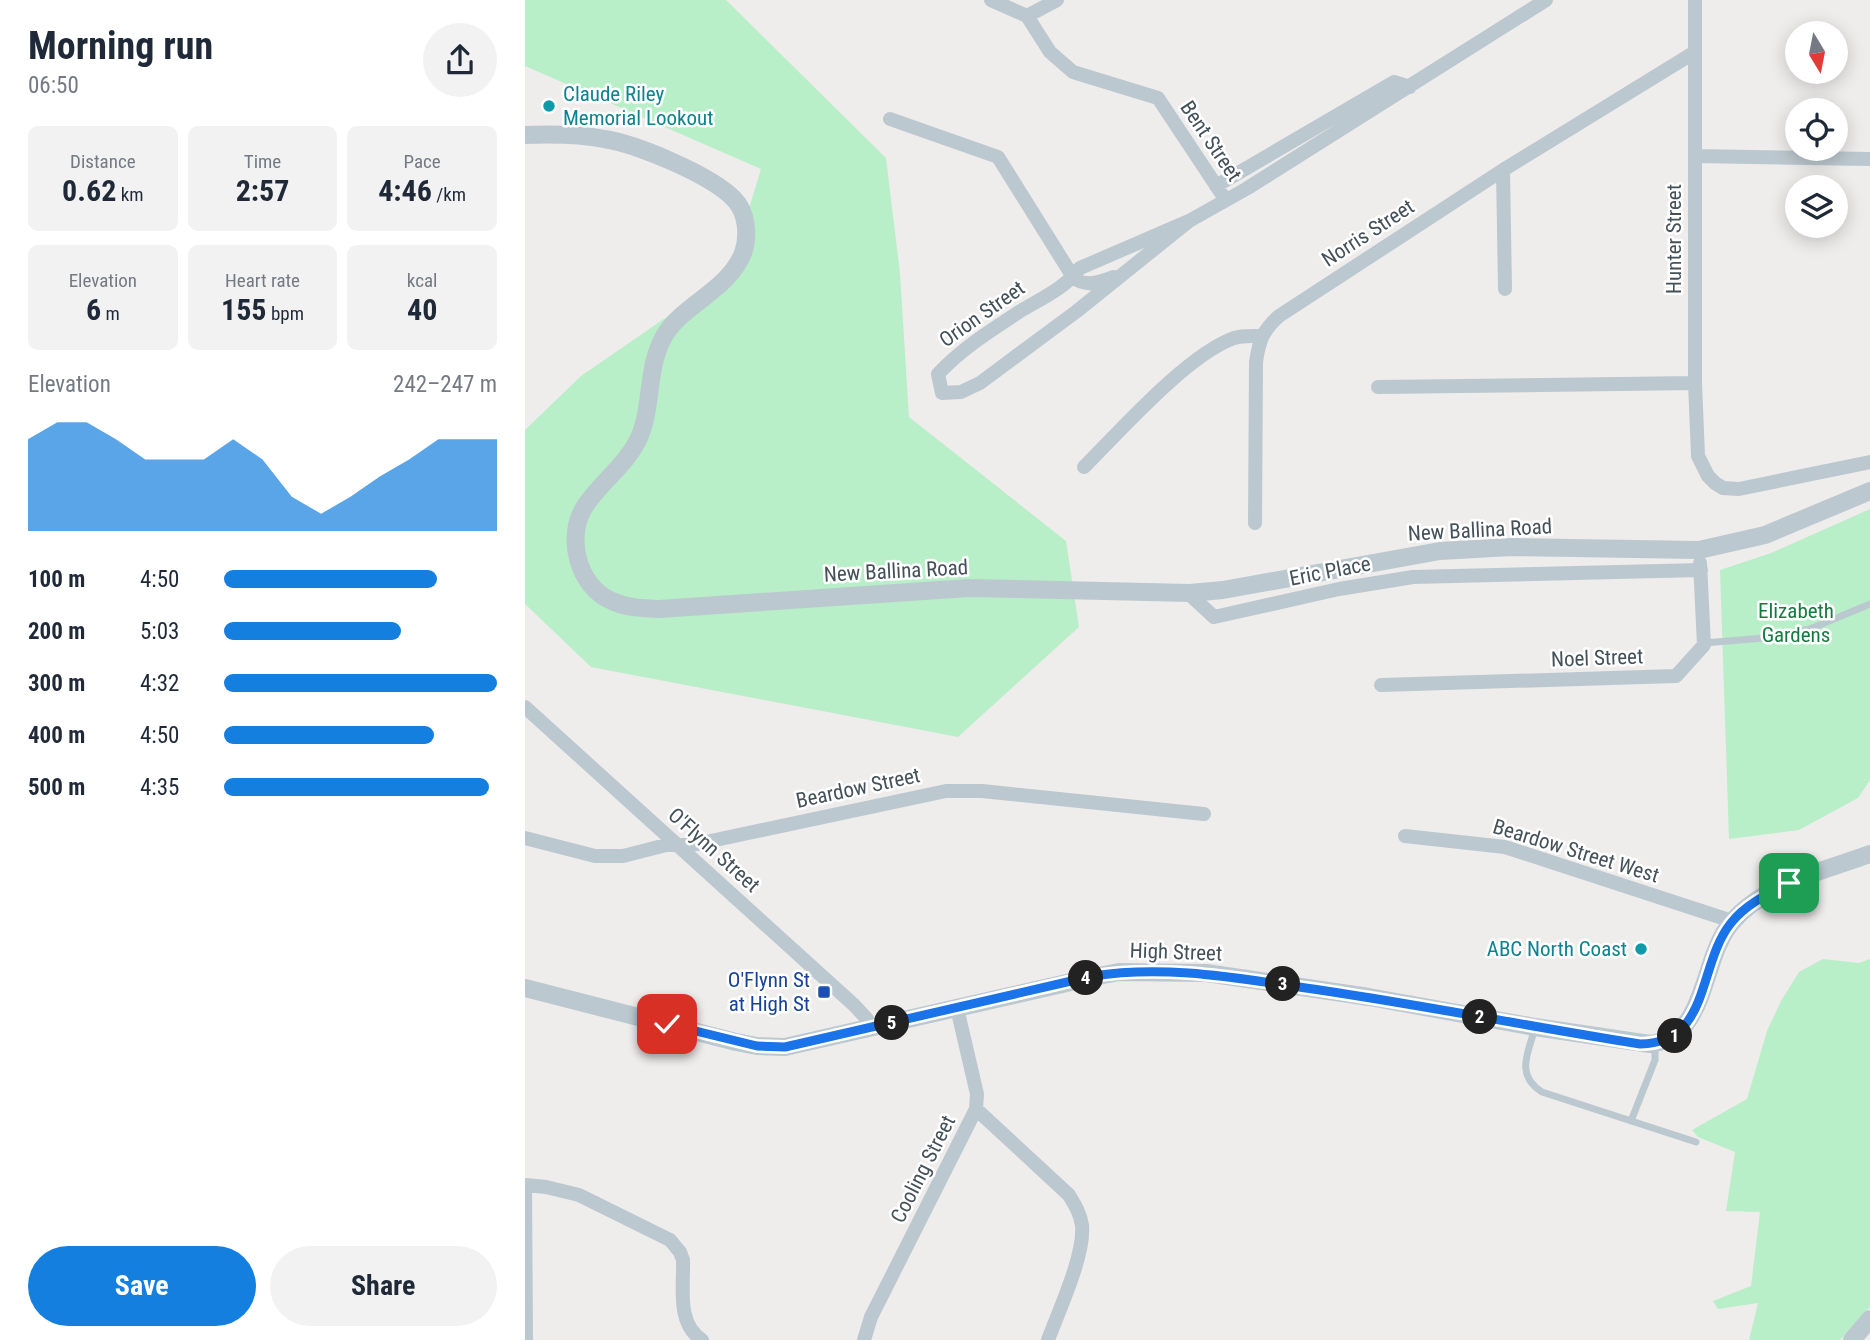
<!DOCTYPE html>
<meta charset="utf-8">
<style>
body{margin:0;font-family:"Roboto Condensed",sans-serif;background:#f2f2f3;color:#1f2937;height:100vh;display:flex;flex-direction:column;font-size:26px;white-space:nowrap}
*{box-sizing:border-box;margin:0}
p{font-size:23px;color:#747a83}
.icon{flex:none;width:38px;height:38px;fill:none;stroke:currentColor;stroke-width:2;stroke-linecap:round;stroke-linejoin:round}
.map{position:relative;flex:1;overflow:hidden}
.sheet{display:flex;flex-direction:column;background:#fff;width:525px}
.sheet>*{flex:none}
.needle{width:46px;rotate:170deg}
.controls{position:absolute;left:1260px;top:21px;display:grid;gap:14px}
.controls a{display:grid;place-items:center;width:63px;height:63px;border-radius:50%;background:#fff;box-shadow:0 4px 18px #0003;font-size:35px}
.pin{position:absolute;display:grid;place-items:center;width:60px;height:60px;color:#fff;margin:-30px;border-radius:14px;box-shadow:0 4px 10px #0006}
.km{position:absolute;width:35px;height:35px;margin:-18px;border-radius:50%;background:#222;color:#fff;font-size:19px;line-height:35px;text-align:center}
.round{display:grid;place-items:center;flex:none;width:74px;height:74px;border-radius:37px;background:#f2f2f3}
.overview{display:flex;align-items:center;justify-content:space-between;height:119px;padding:0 28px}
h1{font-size:38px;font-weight:700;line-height:52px}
.stats{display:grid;grid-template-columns:repeat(3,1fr);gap:10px;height:119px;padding:7px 28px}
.stats div{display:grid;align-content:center;border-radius:10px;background:#f2f2f3;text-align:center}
.stats b{font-size:30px;font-weight:700}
.stats small{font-size:19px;font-weight:400}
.stats p{font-size:19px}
.chart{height:196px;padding:14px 28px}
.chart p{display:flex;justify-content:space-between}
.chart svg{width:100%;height:126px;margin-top:7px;fill:#157fdf;opacity:.7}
.action{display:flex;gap:14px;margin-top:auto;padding:14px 28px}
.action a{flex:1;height:80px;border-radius:42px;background:#157fdf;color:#fff;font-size:28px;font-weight:700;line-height:80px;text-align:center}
.action a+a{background:#f2f2f3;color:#1f2937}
ul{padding:0 28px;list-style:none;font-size:23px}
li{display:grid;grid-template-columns:112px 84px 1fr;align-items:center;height:52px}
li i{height:18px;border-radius:9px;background:#157fdf}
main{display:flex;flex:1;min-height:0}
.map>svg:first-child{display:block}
.green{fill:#b8efc8}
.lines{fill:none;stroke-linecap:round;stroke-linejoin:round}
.service{stroke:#bcc8cf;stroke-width:7}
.minor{stroke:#bcc8cf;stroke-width:14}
.tertiary{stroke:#bcc8cf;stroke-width:18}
.route-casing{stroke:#fff;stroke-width:14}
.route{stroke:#1a73e8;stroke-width:9}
.culture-dot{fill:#0f9aa8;stroke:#fff;stroke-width:2.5}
.transit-dot{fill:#1a4fb4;stroke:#fff;stroke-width:2.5}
.labels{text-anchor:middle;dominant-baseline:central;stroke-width:5;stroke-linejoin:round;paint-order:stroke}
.culture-label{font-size:21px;fill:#0d838f;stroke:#fff;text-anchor:start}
.street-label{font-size:21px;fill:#445159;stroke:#fff}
.park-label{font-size:21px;fill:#147b3f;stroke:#fff}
.transit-label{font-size:21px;fill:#164399;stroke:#fff;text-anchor:end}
</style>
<main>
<section class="sheet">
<div class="overview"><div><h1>Morning run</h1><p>06:50</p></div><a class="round"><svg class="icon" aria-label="share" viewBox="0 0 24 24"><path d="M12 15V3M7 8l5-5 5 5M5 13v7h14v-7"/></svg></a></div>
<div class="stats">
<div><p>Distance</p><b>0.62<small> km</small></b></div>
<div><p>Time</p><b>2:57</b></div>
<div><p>Pace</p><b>4:46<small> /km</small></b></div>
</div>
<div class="stats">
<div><p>Elevation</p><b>6<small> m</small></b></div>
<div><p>Heart rate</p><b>155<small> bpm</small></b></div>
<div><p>kcal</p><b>40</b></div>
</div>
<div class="chart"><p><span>Elevation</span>242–247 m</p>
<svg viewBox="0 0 160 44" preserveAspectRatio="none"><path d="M0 44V12L10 6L20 6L30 12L40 19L50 19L60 19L70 12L80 19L90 32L100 38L110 32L120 25L130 19L140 12L150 12L160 12V44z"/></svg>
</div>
<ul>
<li><b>100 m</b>4:50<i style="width:78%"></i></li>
<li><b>200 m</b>5:03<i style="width:65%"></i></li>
<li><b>300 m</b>4:32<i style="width:100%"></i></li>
<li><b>400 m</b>4:50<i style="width:77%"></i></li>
<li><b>500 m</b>4:35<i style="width:97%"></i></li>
</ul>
<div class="action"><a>Save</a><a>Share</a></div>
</section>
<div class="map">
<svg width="1345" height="1340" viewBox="0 0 1345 1340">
<rect width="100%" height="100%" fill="#efecec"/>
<path class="green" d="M0,0h201l160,158 14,115 9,144 157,124 13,86 -121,110 -367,-70 -66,-63v-174l56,-54 148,-102 32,-105 -236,-103z
M1345,509v271l-12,18 -59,32 -70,9 -9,-269 51,-17z
M1298,959l36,4 11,-4v348l-30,33h-91l9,-37 -40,6 -5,-8 38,-15 9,-74 -34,-1 9,-59 -37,-15 -6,-7 55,-31 20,-68 14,-30 18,-29z"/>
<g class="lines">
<path class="service" d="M1179,643l60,-5 46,-9 60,-25
M1010,1028c-7,25 -20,47 7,64l154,50
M1106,1121l24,-61v-17"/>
<path class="minor" d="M466,0l36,16 23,36 23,20 85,26 67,101
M1170,0v383l3,73 10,20 7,7 8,5 16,1 131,-27
M502,16l30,-16
M365,119l108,38 75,120c13,11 26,5 41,0
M1170,156l175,3
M978,170l2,119
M691,186l178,-104 16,5
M664,221l-109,47c-14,19 -37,30 -58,42 -29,19 -60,38 -84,64l4,19 19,-1 19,-9 97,-72 112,-90 57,-32 300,-189
M853,387l317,-4
M559,467c37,-37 103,-112 150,-129 9,-3 18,-2 27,-2
M730,523l1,-161c3,-21 7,-32 23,-46l224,-146 192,-118
M663,593l26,24 125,-28 74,-12 288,-7
M856,685l295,-9 28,-31 -4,-82
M0,707l329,298 13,14 4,9
M880,836l100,11 227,74
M0,838l70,18h28l43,-11h26l254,-54h36l222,23
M451,1109l93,86c6,10 11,18 13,30 3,30 -23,85 -34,115
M0,1185l21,2 33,8 91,45 10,12 3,8c1,27 -7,63 19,80
M0,1185l1,155
M339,1340l7,-23 105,-208 1,-15 -20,-86"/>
<path class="tertiary" d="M0,135c26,-1 54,-1 79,4 33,5 107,36 130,60 13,13 15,37 9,54 -14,36 -57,50 -77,80 -21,33 -12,73 -28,107 -13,26 -37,42 -53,66 -20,31 -7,81 27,95 15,7 31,7 47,8l310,-21 221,5 33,-3 217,-39 71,-4 188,3 66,-15 105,-44
M0,988l211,54 21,4 28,1 308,-70 26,-5 87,1 163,24 166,30 115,17c59,-8 50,-85 82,-122 33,-39 92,-51 138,-68
M1327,1340l18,-21"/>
</g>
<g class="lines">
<defs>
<path id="route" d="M142,1024l90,22 28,1 308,-71c69,-11 138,1 206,11 114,16 227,39 341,57 71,-1 57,-79 91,-121 15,-19 37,-29 58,-40"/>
</defs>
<use href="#route" class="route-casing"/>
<use href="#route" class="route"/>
</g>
<g class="culture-dot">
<circle cx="24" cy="106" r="7"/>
<circle cx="1116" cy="949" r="7"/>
</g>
<rect class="transit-dot" x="292" y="985" width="14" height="14" rx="3.5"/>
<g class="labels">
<g class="culture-label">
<text x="38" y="94">Claude Riley<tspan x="38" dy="24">Memorial Lookout</tspan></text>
<text x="1102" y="949" text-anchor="end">ABC North Coast</text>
</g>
<g class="street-label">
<text transform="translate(686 141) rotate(56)">Bent Street</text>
<text transform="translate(843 233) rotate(-33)">Norris Street</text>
<text transform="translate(1149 239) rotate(-90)">Hunter Street</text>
<text transform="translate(457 314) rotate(-35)">Orion Street</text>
<text transform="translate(955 530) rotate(-3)">New Ballina Road</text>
<text transform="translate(371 571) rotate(-3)">New Ballina Road</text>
<text transform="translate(805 571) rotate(-11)">Eric Place</text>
<text transform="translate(1072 658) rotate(-2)">Noel Street</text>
<text transform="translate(333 788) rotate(-12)">Beardow Street</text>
<text transform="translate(189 850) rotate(42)">O'Flynn Street</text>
<text transform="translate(1051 851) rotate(17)">Beardow Street West</text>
<text transform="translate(651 952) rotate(2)">High Street</text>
<text transform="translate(398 1169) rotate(-63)">Cooling Street</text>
</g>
<g class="park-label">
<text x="1271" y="611">Elizabeth<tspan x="1271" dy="24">Gardens</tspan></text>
</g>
<g class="transit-label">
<text x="285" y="980">O'Flynn St<tspan x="285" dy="24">at High St</tspan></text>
</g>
</g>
</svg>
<div class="controls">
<a><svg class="needle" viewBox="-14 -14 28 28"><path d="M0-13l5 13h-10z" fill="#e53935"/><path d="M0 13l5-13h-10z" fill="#747a83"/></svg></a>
<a><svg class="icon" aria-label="locate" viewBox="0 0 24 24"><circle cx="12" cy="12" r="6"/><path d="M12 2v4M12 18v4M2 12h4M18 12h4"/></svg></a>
<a><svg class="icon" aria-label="layers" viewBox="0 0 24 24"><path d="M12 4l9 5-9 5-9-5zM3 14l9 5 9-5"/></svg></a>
</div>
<div class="pin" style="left:1264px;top:883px;background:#1e9e55"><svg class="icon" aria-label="arrive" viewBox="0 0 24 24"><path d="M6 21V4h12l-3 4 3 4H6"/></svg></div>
<div class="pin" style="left:142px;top:1024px;background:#d93025"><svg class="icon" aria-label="check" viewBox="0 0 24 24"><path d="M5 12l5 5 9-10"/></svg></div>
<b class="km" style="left:1150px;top:1036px">1</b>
<b class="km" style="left:955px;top:1017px">2</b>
<b class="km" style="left:758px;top:984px">3</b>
<b class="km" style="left:561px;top:978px">4</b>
<b class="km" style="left:367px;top:1023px">5</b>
</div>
</main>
